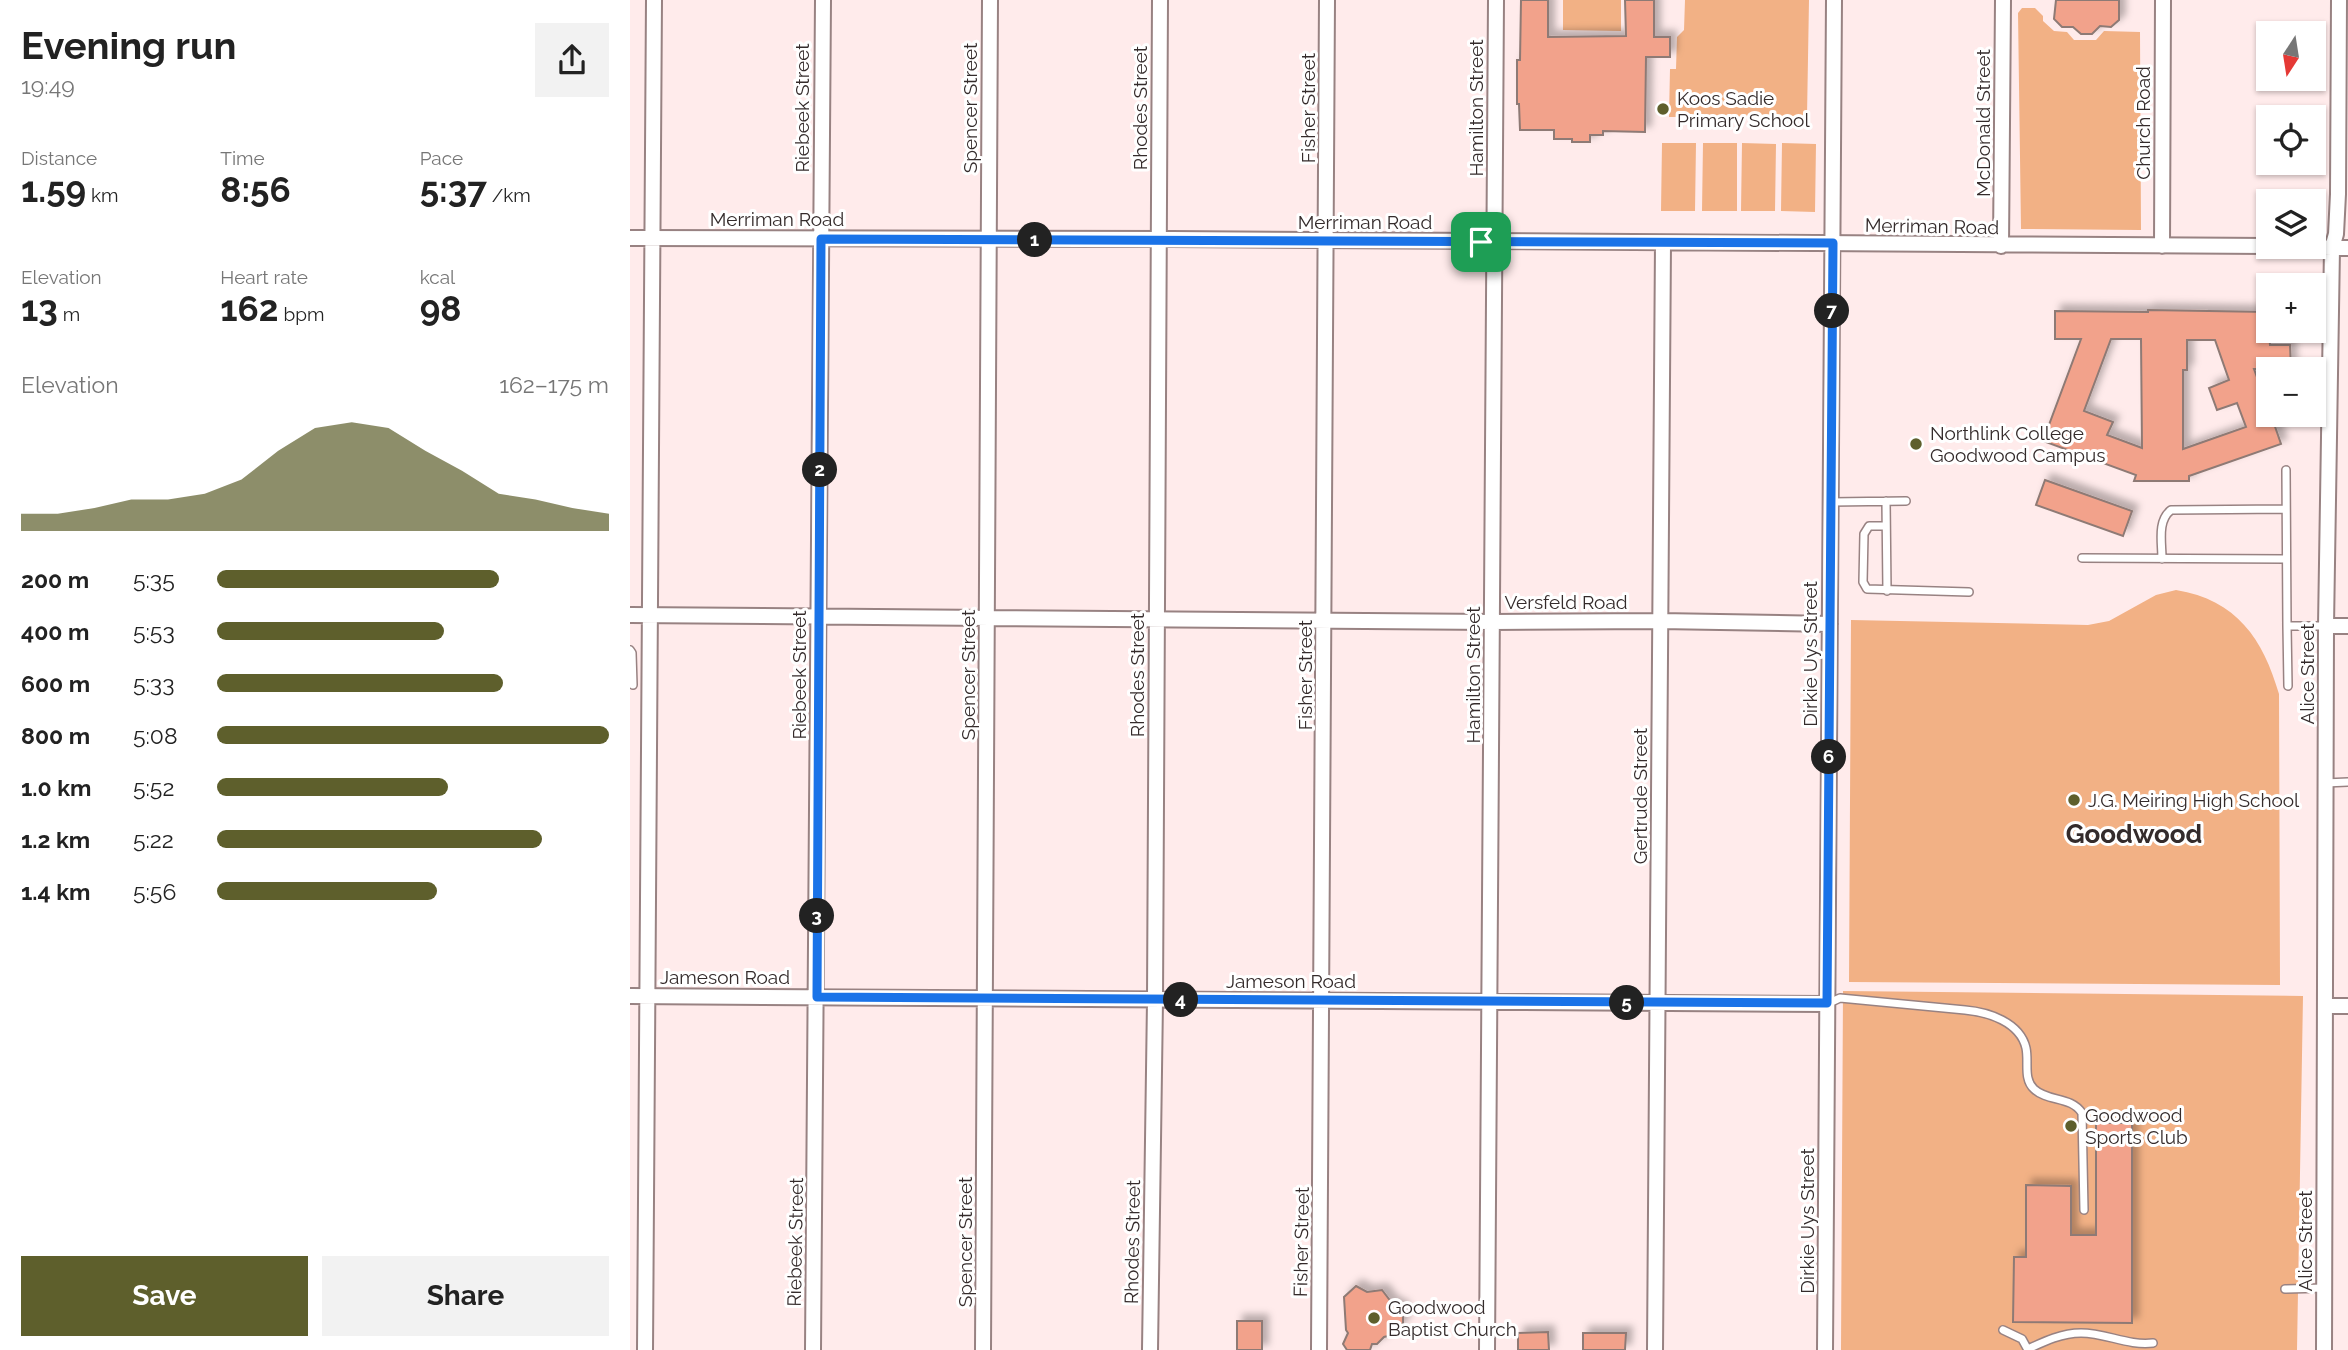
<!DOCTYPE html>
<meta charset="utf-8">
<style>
body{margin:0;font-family:Raleway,sans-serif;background:#f2f2f2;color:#222;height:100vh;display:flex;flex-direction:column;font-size:26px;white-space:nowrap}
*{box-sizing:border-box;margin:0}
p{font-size:23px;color:#767676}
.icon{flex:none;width:38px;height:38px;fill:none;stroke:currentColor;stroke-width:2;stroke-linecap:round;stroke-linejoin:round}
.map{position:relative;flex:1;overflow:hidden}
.panel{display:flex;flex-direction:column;background:#fff;width:630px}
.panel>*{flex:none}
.needle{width:46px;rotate:192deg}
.fabs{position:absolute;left:1626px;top:21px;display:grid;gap:14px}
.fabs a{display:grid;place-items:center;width:70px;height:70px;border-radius:0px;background:#fff;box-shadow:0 2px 5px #0004;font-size:35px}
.pin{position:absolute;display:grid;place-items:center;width:60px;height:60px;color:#fff;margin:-30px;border-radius:14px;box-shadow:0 4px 10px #0006}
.km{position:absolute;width:35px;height:35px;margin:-18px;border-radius:50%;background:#222;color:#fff;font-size:19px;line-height:35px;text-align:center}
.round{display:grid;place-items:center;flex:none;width:74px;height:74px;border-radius:0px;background:#f2f2f2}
.overview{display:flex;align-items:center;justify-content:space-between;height:119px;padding:0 21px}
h1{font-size:38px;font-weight:700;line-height:52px}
.stats{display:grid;grid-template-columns:repeat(3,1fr);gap:10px;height:119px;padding:7px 21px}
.stats div{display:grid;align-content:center}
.stats b{font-size:35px;font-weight:700}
.stats small{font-size:19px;font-weight:400}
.stats p{font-size:19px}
.chart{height:196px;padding:14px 21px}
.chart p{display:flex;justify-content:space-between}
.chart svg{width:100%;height:126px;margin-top:7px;fill:#5e5f2c;opacity:.7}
.primary-button{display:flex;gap:14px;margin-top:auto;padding:14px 21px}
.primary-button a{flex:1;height:80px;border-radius:0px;background:#5e5f2c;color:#fff;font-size:28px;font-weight:700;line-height:80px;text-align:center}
.primary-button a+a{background:#f2f2f2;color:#222}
ul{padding:0 21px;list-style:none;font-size:23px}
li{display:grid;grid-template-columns:112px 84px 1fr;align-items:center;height:52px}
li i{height:18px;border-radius:9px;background:#5e5f2c}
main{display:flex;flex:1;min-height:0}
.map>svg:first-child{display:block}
.green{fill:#f2b185}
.building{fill:#f2a28b;stroke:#8e7a74;stroke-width:2;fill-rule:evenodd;filter:url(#shadow)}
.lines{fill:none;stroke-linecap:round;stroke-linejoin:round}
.service-casing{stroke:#988282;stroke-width:10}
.minor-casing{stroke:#988282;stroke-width:18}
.service{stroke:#fff;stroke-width:7}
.minor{stroke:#fff;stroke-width:14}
.route-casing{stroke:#fff;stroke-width:14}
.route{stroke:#1a73e8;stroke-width:9}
.poi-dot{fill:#5e5f2c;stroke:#fff;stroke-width:2.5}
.labels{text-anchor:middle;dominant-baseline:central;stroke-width:6;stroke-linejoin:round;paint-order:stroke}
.poi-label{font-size:19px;fill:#342b2b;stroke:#fff;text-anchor:start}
.street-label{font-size:19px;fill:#342b2b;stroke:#fff}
.district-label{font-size:26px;font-weight:bold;fill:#342b2b;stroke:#fff}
</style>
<main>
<section class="panel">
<div class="overview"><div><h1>Evening run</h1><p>19:49</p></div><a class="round"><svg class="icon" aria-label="share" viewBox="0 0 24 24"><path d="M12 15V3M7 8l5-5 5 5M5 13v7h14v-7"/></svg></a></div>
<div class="stats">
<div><p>Distance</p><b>1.59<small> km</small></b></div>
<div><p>Time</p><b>8:56</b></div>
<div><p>Pace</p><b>5:37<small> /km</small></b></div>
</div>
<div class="stats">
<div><p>Elevation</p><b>13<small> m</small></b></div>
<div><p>Heart rate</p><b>162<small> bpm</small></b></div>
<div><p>kcal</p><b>98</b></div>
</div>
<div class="chart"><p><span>Elevation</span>162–175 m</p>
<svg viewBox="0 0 160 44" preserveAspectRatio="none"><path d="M0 44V38L10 38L20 36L30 33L40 33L50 31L60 26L70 16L80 8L90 6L100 8L110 16L120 23L130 31L140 33L150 36L160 38V44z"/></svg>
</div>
<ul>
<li><b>200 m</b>5:35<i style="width:72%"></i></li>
<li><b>400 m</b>5:53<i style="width:58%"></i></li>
<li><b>600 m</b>5:33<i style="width:73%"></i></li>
<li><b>800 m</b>5:08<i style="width:100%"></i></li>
<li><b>1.0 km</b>5:52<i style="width:59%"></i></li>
<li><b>1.2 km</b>5:22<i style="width:83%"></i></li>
<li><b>1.4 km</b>5:56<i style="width:56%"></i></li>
</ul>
<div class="primary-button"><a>Save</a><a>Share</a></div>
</section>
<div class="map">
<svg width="1718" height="1350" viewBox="0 0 1718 1350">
<defs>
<filter id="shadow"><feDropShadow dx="6" dy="-6" stdDeviation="3.5" flood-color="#0004"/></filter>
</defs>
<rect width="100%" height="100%" fill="#ffebeb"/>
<path class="green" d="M933,0h58v31l-58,-1z
M1055,0h124l-2,116 -138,1 1,-48h6l1,-32 7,-7z
M1392,8h13l8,8v5l11,10 13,1 7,8h22l8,-9 36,1 1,198 -120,-1 -3,-216z
M1032,143h34l-1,68h-34z
M1073,143h34v68h-35z
M1112,143l34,1 -1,67h-34z
M1152,143l34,1 -1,68 -34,-1z
M1546,590c61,10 87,49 103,104l1,291 -431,-3 2,-362 237,5 21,-4 47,-26z
M1213,991l460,5 -6,354h-456z"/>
<path class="building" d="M891,0h27v37l78,-1 -1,-36h29v37h16v20h-24l-1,75 -42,-1v4h-13v7h-18v-3h-18v-9h-34l-1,-26h-2v-44h3z
M1426,0h63v20l-8,7 -11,-1 -8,8h-11l-8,-7h-11l-8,-8z
M1518,310l120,2 2,33h20l1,24h-37l14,38v8h3l10,29 -92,32v5h-55l2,-6 -93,-34 38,-102h-26v-28l93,1zM1481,339h30l1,109 -35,-13 6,-13 -29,-11zM1557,340h28l14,40 -20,8 8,22 20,-7 9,24 -63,22v-79h4z
M1415,480l87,31 -9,25 -87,-31z
M1466,1123h36v200l-119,-1 1,-65h12v-72l45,1v49h25z
M726,1286l11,6 15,-2 10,13 11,5v15l-10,10h-4l-1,3 -4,1 -7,7h-5l-2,6h-23l-4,-6 5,-11 -2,-3 -2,-33z
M607,1321h25v29h-25z
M918,1332l1,18h-31v-17z
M953,1333h43l-1,17h-42z"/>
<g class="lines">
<defs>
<path id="service" d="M1656,470l1,156
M1256,501l1,90
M1201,502l75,-1
M1256,526h-17l-5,8 -1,48 4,7 102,3
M1452,558l204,1
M1532,559c0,-17 -5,-38 9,-49l115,-1
M0,650l2,3 1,32
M1658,686l-1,-60h39
M1695,783l23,-1
M1197,1004l13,-6 125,12c23,2 55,12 61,38 3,14 -3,31 8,41 14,13 37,7 48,24l2,97
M1655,1289l39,-1
M1373,1330l19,9 6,11
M1398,1349c17,-8 34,-16 53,-16 25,0 47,13 72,10"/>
<path id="minor" d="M0,238l541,1 1097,7
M1371,246l2,-246
M1532,246l1,-246
M1657,247l61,1
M0,615l862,7 168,-1 170,3
M1696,626h22
M0,996l1197,8
M1696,1006h22
M15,1350l9,-1350
M183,1350l10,-1350
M353,1350l7,-1350
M520,1350l5,-349 5,-1001
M689,1350l8,-1350
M857,1350l9,-1350
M1025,1350l8,-1107
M1195,1350l9,-1350
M1694,1350l2,-724 6,-378 4,-14 2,-40 1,-194"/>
</defs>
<use href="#service" class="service-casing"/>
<use href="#minor" class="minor-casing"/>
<use href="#service" class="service"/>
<use href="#minor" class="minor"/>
</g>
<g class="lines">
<defs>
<path id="route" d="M191,239l1012,4 -6,760 -1010,-6z"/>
</defs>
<use href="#route" class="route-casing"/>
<use href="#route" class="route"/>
</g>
<g class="poi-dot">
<circle cx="1033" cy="109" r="7"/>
<circle cx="1286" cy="444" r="7"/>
<circle cx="1444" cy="800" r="7"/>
<circle cx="1441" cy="1126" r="7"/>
<circle cx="744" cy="1318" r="7"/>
</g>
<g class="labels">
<g class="poi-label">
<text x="1047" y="98">Koos Sadie<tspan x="1047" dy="22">Primary School</tspan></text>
<text x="1300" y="433">Northlink College<tspan x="1300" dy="22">Goodwood Campus</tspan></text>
<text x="1458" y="800">J.G. Meiring High School</text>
<text x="1455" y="1115">Goodwood<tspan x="1455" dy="22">Sports Club</tspan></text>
<text x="758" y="1307">Goodwood<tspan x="758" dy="22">Baptist Church</tspan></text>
</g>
<g class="street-label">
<text transform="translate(172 108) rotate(-90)">Riebeek Street</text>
<text transform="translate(340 108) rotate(-90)">Spencer Street</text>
<text transform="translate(510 108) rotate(-90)">Rhodes Street</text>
<text transform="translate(678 108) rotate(-90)">Fisher Street</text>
<text transform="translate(846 108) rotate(-90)">Hamilton Street</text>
<text transform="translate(1353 123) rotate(-90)">McDonald Street</text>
<text transform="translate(1513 123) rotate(-90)">Church Road</text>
<text x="147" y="219">Merriman Road</text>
<text x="735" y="222">Merriman Road</text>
<text transform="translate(1302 226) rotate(1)">Merriman Road</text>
<text x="936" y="602">Versfeld Road</text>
<text transform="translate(1180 654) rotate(-90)">Dirkie Uys Street</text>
<text transform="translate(1677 674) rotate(-90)">Alice Street</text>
<text transform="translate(169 675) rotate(-90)">Riebeek Street</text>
<text transform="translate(338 675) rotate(-90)">Spencer Street</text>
<text transform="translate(507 675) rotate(-90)">Rhodes Street</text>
<text transform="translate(675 675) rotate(-90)">Fisher Street</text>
<text transform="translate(843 675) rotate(-90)">Hamilton Street</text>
<text transform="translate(1010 796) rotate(-90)">Gertrude Street</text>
<text x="95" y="977">Jameson Road</text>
<text x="661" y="981">Jameson Road</text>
<text transform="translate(1177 1221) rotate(-90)">Dirkie Uys Street</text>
<text transform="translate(1675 1241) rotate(-90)">Alice Street</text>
<text transform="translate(165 1242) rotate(-89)">Riebeek Street</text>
<text transform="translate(335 1242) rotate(-90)">Spencer Street</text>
<text transform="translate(502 1242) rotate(-89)">Rhodes Street</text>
<text transform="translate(671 1242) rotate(-89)">Fisher Street</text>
</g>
<g class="district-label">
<text x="1504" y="834">Goodwood</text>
</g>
</g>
</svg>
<div class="fabs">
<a><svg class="needle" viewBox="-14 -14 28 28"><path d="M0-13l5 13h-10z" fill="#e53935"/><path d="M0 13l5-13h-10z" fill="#767676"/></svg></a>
<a><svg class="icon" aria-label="locate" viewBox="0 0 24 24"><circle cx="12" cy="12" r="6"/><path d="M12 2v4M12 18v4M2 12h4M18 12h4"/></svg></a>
<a><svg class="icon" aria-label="layers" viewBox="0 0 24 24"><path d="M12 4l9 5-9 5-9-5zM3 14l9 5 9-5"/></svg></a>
<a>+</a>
<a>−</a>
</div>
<div class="pin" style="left:851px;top:242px;background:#1e9e55"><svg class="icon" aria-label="arrive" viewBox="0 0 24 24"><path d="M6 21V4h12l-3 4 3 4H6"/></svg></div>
<b class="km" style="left:405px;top:240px">1</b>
<b class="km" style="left:190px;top:470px">2</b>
<b class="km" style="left:187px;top:916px">3</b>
<b class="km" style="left:551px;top:1000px">4</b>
<b class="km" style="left:997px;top:1003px">5</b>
<b class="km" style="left:1199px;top:757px">6</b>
<b class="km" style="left:1202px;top:311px">7</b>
</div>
</main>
